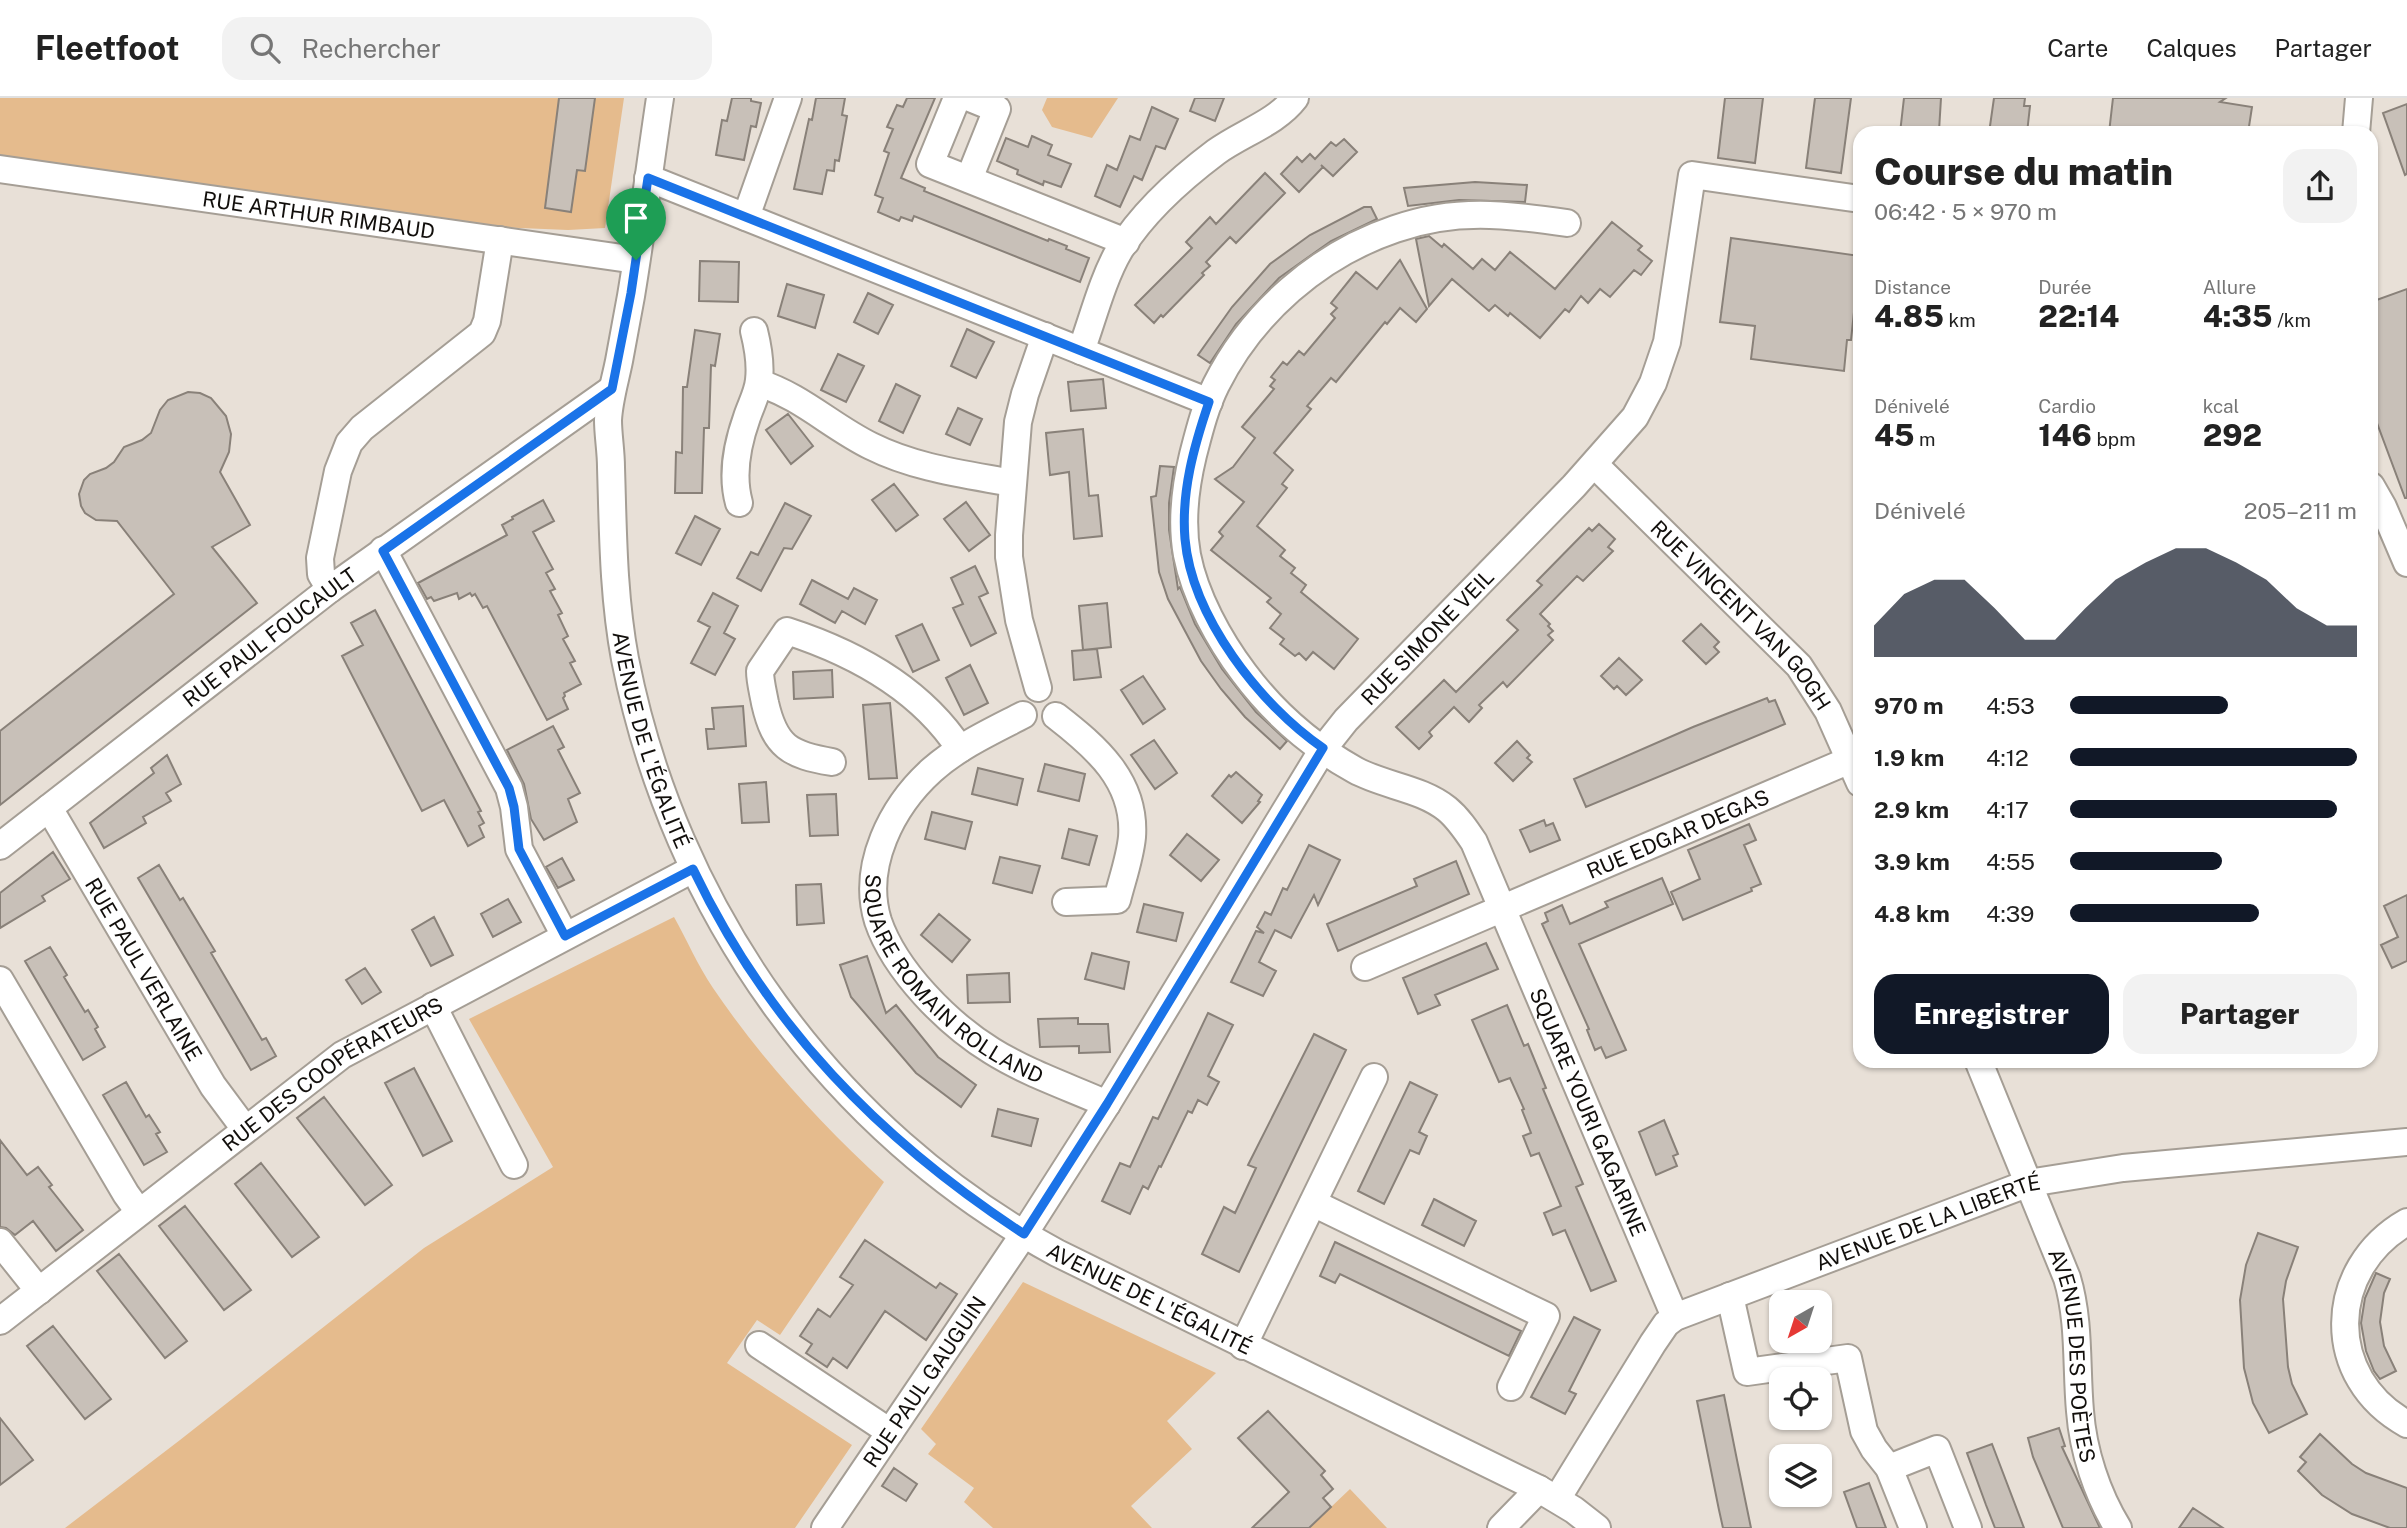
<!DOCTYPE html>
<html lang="fr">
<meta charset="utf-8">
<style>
body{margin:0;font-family:"Public Sans",sans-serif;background:#f2f2f2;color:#222;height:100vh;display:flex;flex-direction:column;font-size:26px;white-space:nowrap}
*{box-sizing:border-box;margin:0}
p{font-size:23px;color:#767676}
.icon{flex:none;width:38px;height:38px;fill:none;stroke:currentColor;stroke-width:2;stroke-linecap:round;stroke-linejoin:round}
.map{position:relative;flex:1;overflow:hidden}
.side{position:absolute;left:1853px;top:28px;width:525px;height:942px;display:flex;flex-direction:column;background:#fff;border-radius:21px;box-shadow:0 2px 5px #0004}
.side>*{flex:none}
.needle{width:46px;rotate:219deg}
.controls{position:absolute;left:1769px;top:1192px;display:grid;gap:14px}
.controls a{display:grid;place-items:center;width:63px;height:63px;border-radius:14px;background:#fff;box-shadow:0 2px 5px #0004;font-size:35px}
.pin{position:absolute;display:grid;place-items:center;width:60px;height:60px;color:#fff;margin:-72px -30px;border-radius:50% 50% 50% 0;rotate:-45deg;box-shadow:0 0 7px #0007}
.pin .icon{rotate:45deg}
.round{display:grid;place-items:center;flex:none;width:74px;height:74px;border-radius:21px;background:#f2f2f2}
.overview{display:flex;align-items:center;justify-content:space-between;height:119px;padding:0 21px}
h1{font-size:38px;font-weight:800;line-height:52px}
.metrics{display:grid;grid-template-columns:repeat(3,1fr);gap:10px;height:119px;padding:7px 21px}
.metrics div{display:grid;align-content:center}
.metrics b{font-size:30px;font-weight:800}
.metrics small{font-size:19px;font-weight:400}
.metrics p{font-size:19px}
.chart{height:196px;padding:14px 21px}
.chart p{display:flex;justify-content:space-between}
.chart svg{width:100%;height:126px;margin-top:7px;fill:#111827;opacity:.7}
.action{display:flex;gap:14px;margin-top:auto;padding:14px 21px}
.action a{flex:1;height:80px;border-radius:21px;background:#111827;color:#fff;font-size:28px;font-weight:800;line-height:80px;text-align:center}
.action a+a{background:#f2f2f2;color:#222}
ul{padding:0 21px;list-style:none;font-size:23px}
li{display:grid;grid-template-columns:112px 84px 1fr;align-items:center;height:52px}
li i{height:18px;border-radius:9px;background:#111827}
header{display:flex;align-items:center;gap:42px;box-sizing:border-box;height:98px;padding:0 35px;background:#fff;border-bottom:2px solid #e0e0e0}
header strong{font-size:33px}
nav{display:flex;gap:38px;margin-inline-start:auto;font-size:24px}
.search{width:490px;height:63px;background:#f2f2f2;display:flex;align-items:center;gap:18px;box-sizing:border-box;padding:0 24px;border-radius:21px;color:#767676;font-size:26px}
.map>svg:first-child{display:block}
.green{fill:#e5bb8d}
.building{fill:#c8c0b8;stroke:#898179;stroke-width:2}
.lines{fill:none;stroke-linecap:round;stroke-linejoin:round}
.minor-casing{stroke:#a59e95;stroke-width:30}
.minor{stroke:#fff;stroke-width:26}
.route-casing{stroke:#fff;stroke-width:14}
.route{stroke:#1a73e8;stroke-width:9}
.labels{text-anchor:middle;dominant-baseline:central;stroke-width:5;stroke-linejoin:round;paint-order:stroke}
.street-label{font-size:21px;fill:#120f0c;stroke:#f6ede4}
</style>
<header>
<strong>Fleetfoot</strong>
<div class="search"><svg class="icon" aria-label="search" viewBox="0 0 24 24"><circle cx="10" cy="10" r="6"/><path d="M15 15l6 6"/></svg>Rechercher</div>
<nav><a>Carte</a><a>Calques</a><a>Partager</a></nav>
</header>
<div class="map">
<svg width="2407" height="1430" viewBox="0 0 2407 1430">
<rect width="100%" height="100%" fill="#e8e0d7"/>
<path class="green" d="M0,0h624l-19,130 -37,2 -75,-3 -493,-68z
M1047,0h71l-26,40 -40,-11 -10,-17z
M674,819c13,23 24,49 39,71 48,71 108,136 171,194l-104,153 -23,-15 -30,43 125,82 -57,83h-730l115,-88 244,-192 129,-81 -84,-148z
M1023,1184l193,91 -49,48 25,28 -61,57 21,22h-159l-29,-26 10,-14 -46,-34 8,-10 -15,-15z
M1350,1391l37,39h-78z"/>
<path class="building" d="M559,0h36l-10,73 -8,-1 -6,42 -26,-4z
M732,0h19v3l10,2 -5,24 -5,-1 -7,34 -28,-5 6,-35 5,1z
M816,0h29l-3,17 5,1 -8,45 -4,-1 -1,11 -7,-1 -5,24 -28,-5 15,-70 3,1z
M907,0h28l-34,80 24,10 -1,3 124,50 1,-2 18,7 -1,3 23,9 -9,24 -166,-66 -2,5 -11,-4 -2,4 -21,-9 5,-14 -8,-3 14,-42 -5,-2 9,-22 -6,-2 10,-22 6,2z
M1195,0h29l-9,23 -25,-10z
M1725,0h38l-8,65 -37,-5z
M1815,0h36l-10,75 -35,-5z
M1904,0h37l-2,33 -39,2z
M1994,0h31l-1,8h6l-3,27h-38z
M2113,0h113l-6,4 32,5 -4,26h-139z
M2407,6v70l-2,1 -22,-62z
M1152,9l26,12 -13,30 -9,-3 -14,34 -8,-4 -14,31 -25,-11 12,-31 10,5 13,-34 10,4z
M1032,38l20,9 -4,10 23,9 -10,23 -17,-6 -1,4 -26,-11 1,-4 -21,-9 9,-23 22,9z
M1344,41l13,13 -24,24 -12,-11 2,2 -24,25 -18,-18 16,-17 5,5 8,-8 5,5 16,-17 5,4z
M1265,75l20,20 -49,50 -6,-6 -24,25 4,4 -8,7 2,2 -41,42 -2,-2 -7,8 -19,-18 57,-57 -6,-6 24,-25 6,7z
M1475,84l52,3 -2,17 -66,-2 -51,6 -4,-18z
M1364,109h7l6,12 -46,22 -52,37 -43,46 -26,39 -12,-8 34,-48 38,-43 40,-29z
M1612,124l30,24 -4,4 14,11 -11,14 -7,-5 -24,27 -10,-8 -12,14 -7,-7 -12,16 -4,-3 -25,29 -30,-25 -2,3 -13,-11 -6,6 -37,-32 -23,27 -13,-67 13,-3 13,11 2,-3 29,25 9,-10 13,11 15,-18 45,37z
M1731,140l129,18 -9,84h-4l-3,31 -93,-12 4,-33 -35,-4z
M1400,162l27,49 -11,13 -16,-14 -13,16 -2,-2 -49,60 -5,-4 -24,28 4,3 -37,44 19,17 -11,14 5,4 -30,38 28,24 -5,6 15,12 -4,5 15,12 -5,7 57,47 -24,30 -21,-17 -7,8 -7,-7 -4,3 -15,-12 4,-5 -14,-11 11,-14 -14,-12 4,-4 -60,-48 12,-14 -4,-4 25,-30 -29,-23 18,-12 22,-29 -13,-11 32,-38 -4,-3 5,-6 -4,-3 12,-15 4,3 12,-14 5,4 31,-37 -4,-4 6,-6 -6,-5 25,-31 21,17z
M700,163l39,1 -1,40 -39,-1z
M787,186l37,11 -9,33 -37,-12z
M2407,191v209h-2l-34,-91v-105z
M868,195l25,12 -15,29 -24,-12z
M967,231l27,13 -18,36 -25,-12z
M695,232l25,4 -5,32 -4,-1 -2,63h-5l-2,65h-27l1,-41 6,1 1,-66h4z
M838,256l26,12 -18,36 -25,-12z
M1103,281l3,29 -35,3 -3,-29z
M896,286l24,12 -17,37 -24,-12z
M188,294l12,1 11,5 15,18 5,18 -2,18 -9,20 30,53 -38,22 45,56 -257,202v-74l174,-137 -57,-73 -21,-1 -11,-7 -4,-7 -2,-12 5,-14 6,-6 16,-6 8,-6 10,-15 18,-7 9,-7 9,-23 8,-10z
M958,310l24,11 -12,26 -24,-11z
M788,316l25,32 -22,18 -25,-34z
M1083,331l6,67 9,-1 4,41 -28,3 -5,-67 -19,3 -4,-42z
M1160,368l14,1 -5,36v27l9,59 2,-2 15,37 27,45 34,43 31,29 -7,8 -35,-32 -24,-28 -20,-28 -33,-62 -9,-27 -8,-75 5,-1z
M894,386l24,31 -22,16 -24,-31z
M543,402l11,21 -21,11 20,37 -7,4 9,16 -5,2 12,22 -4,2 10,21 -5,3 12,22 -5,2 11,21 -17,9 1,3 -2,2 5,11 -21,11 -60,-114 -4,2 -8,-14 -3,2 -2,-3 -11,6 -2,-6 -23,8 -3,-4 -4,2 -9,-16 89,-48 -5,-10 11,-6 -1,-2z
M966,404l24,33 -21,16 -25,-32z
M785,405l26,13 -19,33 -8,-1 -23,43 -24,-13 14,-26 7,3z
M695,418l25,13 -19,36 -25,-12z
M1599,426l16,15 -7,8 5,4 -30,30 -6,-5 -37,38 10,10 -2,2 5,5 -5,4 5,5 -46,47 -4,-5 -24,23 3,3 -13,14 -15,-15 -25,25 3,4 -13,13 -23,-22 48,-47 12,12 62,-62 -11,-10 35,-35 -5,-4 52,-53 3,3z
M975,468l13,27 -9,4 17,36 -25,13 -18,-38 10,-4 -12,-26z
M812,482l36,19 6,-11 23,12 -12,24 -23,-13 -7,12 -35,-19z
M713,495l25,13 -14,27 11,6 -20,36 -24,-12 19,-36 -12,-6z
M1107,505l4,44 -28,3 -4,-44z
M375,512l106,201 -3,1 6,11 -5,3 5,11 -16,9 -24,-46 -22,11 -80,-155 21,-11 -12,-22z
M922,526l17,36 -26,12 -17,-36z
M1701,526l18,18 -5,5 5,5 -13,12 -23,-23z
M1097,551l4,28 -27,3 -2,-29z
M1619,560l23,22 -16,15 -9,-9 -3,3 -13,-13z
M970,567l18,38 -24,12 -18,-37z
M832,572l1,27 -39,2 -1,-27z
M1143,578l22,33 -22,15 -22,-34z
M1767,600l2,4 6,-2 10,24 -199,83 -12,-28 119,-52z
M890,605l7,75 -28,1 -6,-74z
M743,608l3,40 -38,3 -2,-20h8l-2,-21z
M553,628l11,21 -6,3 22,43 -12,6 9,23 -33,18 -13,-21 -7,-35 -17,-34z
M1154,642l23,33 -22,16 -24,-34z
M1517,643l13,14 -3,3 5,4 -19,19 -18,-18z
M167,657l14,29 -15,9 5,8 -28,16 3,6 -42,25 -14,-25 64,-50 -3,-5z
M1045,666l40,10 -6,27 -41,-10z
M978,670l45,11 -6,26 -45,-11z
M1236,674l26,23 -4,6 2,1 -18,21 -30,-27 17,-21 2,2z
M766,684l3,40 -27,1 -3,-39z
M836,696l2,41 -28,1 -3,-41z
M932,714l40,10 -7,27 -40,-10z
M1544,722l2,6 7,-3 7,17 -30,12 -10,-22z
M1749,726l7,16 -12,5 17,39 -10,4 1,3 -69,29 -12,-28 29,-13 -12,-29z
M1069,731l28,7 -8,29 -27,-7z
M1187,736l32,26 -18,21 -31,-26z
M1309,747l31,15 -22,45 -4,-10 -23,43 -16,-8 -16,32 17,9 -13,25 -32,-14 25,-51 8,2 -7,-6 8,-15 6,3 12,-27 4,2z
M53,754l17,27 -28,17 3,5 -45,27v-35z
M1000,759l40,9 -8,27 -39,-10z
M562,760l12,22 -16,8 -12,-21z
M1456,763l13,33 -131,57 -11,-27 90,-38 -3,-7z
M159,767l21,35 3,-2 32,53 -4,2 51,87 4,-2 10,18 -25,14 -113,-192z
M1662,780l11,26 -94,40 47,106 -20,8 -5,-11 -6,3 -8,-20 2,-1 -47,-105 6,-3 -3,-8 17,-8 8,19 38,-17 -3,-5z
M821,786l3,39 -27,2 -1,-40z
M2407,797v66l-15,7 -11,-23 17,-8 -14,-31z
M508,801l13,23 -28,15 -12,-23z
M1144,806l39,9 -7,28 -39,-9z
M939,816l31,26 -18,22 -31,-27z
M434,819l19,38 -22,11 -19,-36z
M1486,845l12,26 -63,26 5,10 -22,9 -15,-36z
M50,849l17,28 -3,2 21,35 3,-2 10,17 -3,2 10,18 -22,13 -58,-99z
M1092,855l37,9 -5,27 -39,-10z
M867,858l19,57 10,-8 42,52 38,28 -15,22 -45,-34 -65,-76 -11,-32z
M365,870l16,24 -19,12 -16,-24z
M1009,875l1,29 -42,1 -1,-28z
M1507,907l17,41 4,-2 18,44 -3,1 40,95 -7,3 40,94 -25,10 -26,-61 -12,5 -9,-22 17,-7 -22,-53 -8,3 -8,-20 8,-3 -9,-23 2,-1 -14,-31 -11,4 -27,-62z
M1208,915l25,12 -25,51 11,6 -12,23 -9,-5 -6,13 -4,-2 -27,56 -2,-1 -11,23 -5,-3 -13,28 -28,-13 18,-38 10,4 23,-50 5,2z
M1078,920v6h30l2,28 -31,1v-7l-39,1 -2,-28z
M1314,936l32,16 -107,222 -37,-18 22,-47 11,6 21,-45 -8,-3z
M414,970l38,73 -29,15 -38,-73z
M126,984l20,35 3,-2 11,17 -4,2 11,18 -23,13 -41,-70z
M1410,984l27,13 -18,37 8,4 -8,18 -9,-4 -26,54 -26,-13z
M324,999l68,88 -27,20 -68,-87z
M998,1011l40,10 -7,27 -39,-10z
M1664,1022l14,34 -5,2 4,10 -21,9 -17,-43z
M0,1042l27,35 11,-8 14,18 -3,2 34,43 -27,21 -23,-30 -18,14 -9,-7 -6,-1z
M261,1065l58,74 -27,20 -57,-73z
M1434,1101l42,22 -12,25 -42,-21z
M185,1108l66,84 -27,20 -65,-84z
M2258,1135l40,14 -12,34 -3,18 5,68 4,17 15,30 -38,19 -16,-30 -9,-35 -4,-68 6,-35z
M865,1142l71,48 4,-5 17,11 -31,46 -41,-29 -38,57 -14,-10 -6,9 -21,-14 6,-9 -12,-8 18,-27 12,8 23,-32 -13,-8z
M1335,1144l186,89 -12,25 -169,-82 -5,9 -15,-7z
M119,1156l68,87 -22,17 -68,-87z
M2376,1175l14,6 -6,14 -4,29 4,24 12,25 -16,8 -6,-8 -8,-20 -5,-28 4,-25z
M1574,1219l26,13 -31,61 7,3 -11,20 -34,-17z
M53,1228l58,73 -26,20 -58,-73z
M1724,1297l13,65 14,68h-28l-4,-18 -22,-109z
M1268,1313l57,60 -4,4 12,14 -10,9 8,9 -22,21h-57l37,-36 -51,-54z
M0,1320l33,42 -33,25z
M2059,1330l6,18 -3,1 38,81h-37l-30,-71 -5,-19z
M2320,1336l32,30 14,9 41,15v40h-17l-38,-14 -30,-19 -24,-24 8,-9 -6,-5z
M1992,1346l32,84h-29l-9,-23 -19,-52z
M894,1370l23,16 -11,17 -24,-15z
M1869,1385l8,21 9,24h-29l-13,-36z
M2193,1410l30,20h-44z"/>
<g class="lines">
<defs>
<g id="minor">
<path id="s1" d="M660,0c-10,66 -18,132 -29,198 -4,22 -8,43 -12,65 -4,20 -10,39 -11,59 0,15 3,31 3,47 2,64 2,128 14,192 49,251 206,472 432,594l482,236 35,21 23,18"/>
<path d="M957,0l-27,66 196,78"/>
<path d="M2356,35l3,-35"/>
<path id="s2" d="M0,71l636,91"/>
<path d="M648,80l561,224"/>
<path d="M969,81l28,-70 -27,-11"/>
<path d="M746,119l42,-119"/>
<path id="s3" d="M1567,125c-62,-9 -112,-15 -172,6 -77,26 -143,84 -179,156 -11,22 -17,47 -23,70 -8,33 -12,67 -6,100 8,41 32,85 57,118 29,39 68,73 111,97 29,16 66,18 92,39 11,9 19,21 27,33l201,475"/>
<path d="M1081,253c11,-30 22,-73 38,-100 24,-39 61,-72 97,-99 26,-19 60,-29 79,-54"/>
<path d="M759,285c42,13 73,44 112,63 44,22 93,28 141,37"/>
<path id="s4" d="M1595,367l204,201 29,45 32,72"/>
<path d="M2371,388l12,21 24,56"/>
<path d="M739,405c-8,-29 -2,-58 8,-86 4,-12 11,-25 12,-37 2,-17 -1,-33 -5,-49"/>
<path d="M383,452l126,238 5,19 5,42 46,87"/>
<path d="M330,491l-9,-15 -1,-16 18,-87 11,-28 13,-15 120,-95 5,-12 13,-81"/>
<path d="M1038,590l-19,-68 -10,-63v-22l9,-113 7,-28 20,-58"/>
<path id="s5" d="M1023,617c-31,16 -64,31 -91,55 -40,36 -71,96 -54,151 17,50 70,103 114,130 35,22 77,36 115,53"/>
<path d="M1056,618c40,31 80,65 76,121 -2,21 -10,43 -15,63l-51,2"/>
<path d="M832,664c-42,-7 -57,-15 -67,-59 -2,-11 -5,-22 -5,-32l27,-40c68,22 133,57 173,118"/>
<path id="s6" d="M49,710l164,278 32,43"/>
<path id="s7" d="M0,748l330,-257 282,-200"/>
<path id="s8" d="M1365,869l485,-207"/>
<path d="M0,882l126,214 13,18"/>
<path d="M433,908l81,159"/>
<path id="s9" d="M1978,962l89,218c13,43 9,89 13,133 3,40 17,83 38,117"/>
<path d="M1313,1105l233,113 -35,71"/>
<path d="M2407,1124c-81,46 -84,156 0,202"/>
<path d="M0,1144l39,49"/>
<path d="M1730,1198l17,76 101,-14 16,73 10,18 15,19 24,60"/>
<path id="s10" d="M0,1223l342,-266 351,-186"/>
<path d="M759,1247l131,87"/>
<path d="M1243,1248l131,-269"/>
<path d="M1889,1370l48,-19 31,79"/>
<path id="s11" d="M1557,1401l96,-156 13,-19 9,-7 354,-134 94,-15 284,-26"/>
<path id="s12" d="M825,1430l199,-294 83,-130 216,-355 23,-29 228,-234 61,-69 18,-34 14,-41 25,-167 168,24"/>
<path d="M1501,1430l38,-39"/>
</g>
</defs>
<use href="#minor" class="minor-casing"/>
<use href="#minor" class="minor"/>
</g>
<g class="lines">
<defs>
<path id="route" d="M648,80l561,224c-15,44 -28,90 -24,137 7,78 75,166 138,209l-216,356 -83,130c-144,-94 -256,-208 -331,-365l-128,67 -46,-87 -5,-42 -5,-19 -126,-237 229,-162 19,-96z"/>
</defs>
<use href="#route" class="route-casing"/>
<use href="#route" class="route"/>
</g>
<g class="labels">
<g class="street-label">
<text stroke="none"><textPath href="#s2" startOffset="322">RUE ARTHUR RIMBAUD</textPath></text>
<text stroke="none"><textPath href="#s4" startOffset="210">RUE VINCENT VAN GOGH</textPath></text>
<text stroke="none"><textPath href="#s7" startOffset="341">RUE PAUL FOUCAULT</textPath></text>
<text stroke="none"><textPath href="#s12" startOffset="1078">RUE SIMONE VEIL</textPath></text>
<text stroke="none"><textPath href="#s1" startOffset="651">AVENUE DE L'ÉGALITÉ</textPath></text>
<text stroke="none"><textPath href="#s8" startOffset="340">RUE EDGAR DEGAS</textPath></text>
<text stroke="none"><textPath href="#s6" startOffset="187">RUE PAUL VERLAINE</textPath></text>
<text stroke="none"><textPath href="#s5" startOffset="368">SQUARE ROMAIN ROLLAND</textPath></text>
<text stroke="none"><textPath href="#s10" startOffset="415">RUE DES COOPÉRATEURS</textPath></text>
<text stroke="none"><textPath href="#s3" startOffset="1309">SQUARE YOURI GAGARINE</textPath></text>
<text stroke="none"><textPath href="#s11" startOffset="488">AVENUE DE LA LIBERTÉ</textPath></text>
<text stroke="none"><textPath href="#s1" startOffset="1428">AVENUE DE L'ÉGALITÉ</textPath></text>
<text stroke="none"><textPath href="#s9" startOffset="313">AVENUE DES POÈTES</textPath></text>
<text stroke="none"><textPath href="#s12" startOffset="177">RUE PAUL GAUGUIN</textPath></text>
</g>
</g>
</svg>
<div class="controls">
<a><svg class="needle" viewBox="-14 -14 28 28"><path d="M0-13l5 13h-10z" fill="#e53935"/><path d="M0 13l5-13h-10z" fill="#767676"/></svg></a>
<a><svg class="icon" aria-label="locate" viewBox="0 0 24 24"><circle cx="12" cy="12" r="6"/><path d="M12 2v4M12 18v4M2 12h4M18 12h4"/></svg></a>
<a><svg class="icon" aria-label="layers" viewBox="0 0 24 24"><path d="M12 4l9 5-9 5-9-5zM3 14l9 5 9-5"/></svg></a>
</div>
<div class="pin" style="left:636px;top:162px;background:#1e9e55"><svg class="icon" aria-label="arrive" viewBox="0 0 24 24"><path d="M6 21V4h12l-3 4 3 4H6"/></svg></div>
<section class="side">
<div class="overview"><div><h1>Course du matin</h1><p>06:42 · 5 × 970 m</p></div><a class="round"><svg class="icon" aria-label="share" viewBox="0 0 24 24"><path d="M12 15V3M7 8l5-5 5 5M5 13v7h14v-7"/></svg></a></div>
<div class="metrics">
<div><p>Distance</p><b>4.85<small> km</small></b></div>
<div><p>Durée</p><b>22:14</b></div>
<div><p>Allure</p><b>4:35<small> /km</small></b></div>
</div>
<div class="metrics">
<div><p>Dénivelé</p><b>45<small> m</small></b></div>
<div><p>Cardio</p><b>146<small> bpm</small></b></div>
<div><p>kcal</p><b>292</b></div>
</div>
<div class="chart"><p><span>Dénivelé</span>205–211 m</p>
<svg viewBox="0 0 160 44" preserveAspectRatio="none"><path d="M0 44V33L10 22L20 17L30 17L40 27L50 38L60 38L70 27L80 17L90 11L100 6L110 6L120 11L130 17L140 27L150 33L160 33V44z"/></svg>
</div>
<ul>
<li><b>970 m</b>4:53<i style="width:55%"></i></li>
<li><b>1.9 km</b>4:12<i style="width:100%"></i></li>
<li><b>2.9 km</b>4:17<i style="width:93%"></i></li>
<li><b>3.9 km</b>4:55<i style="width:53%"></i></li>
<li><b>4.8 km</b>4:39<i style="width:66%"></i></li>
</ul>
<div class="action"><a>Enregistrer</a><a>Partager</a></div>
</section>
</div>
